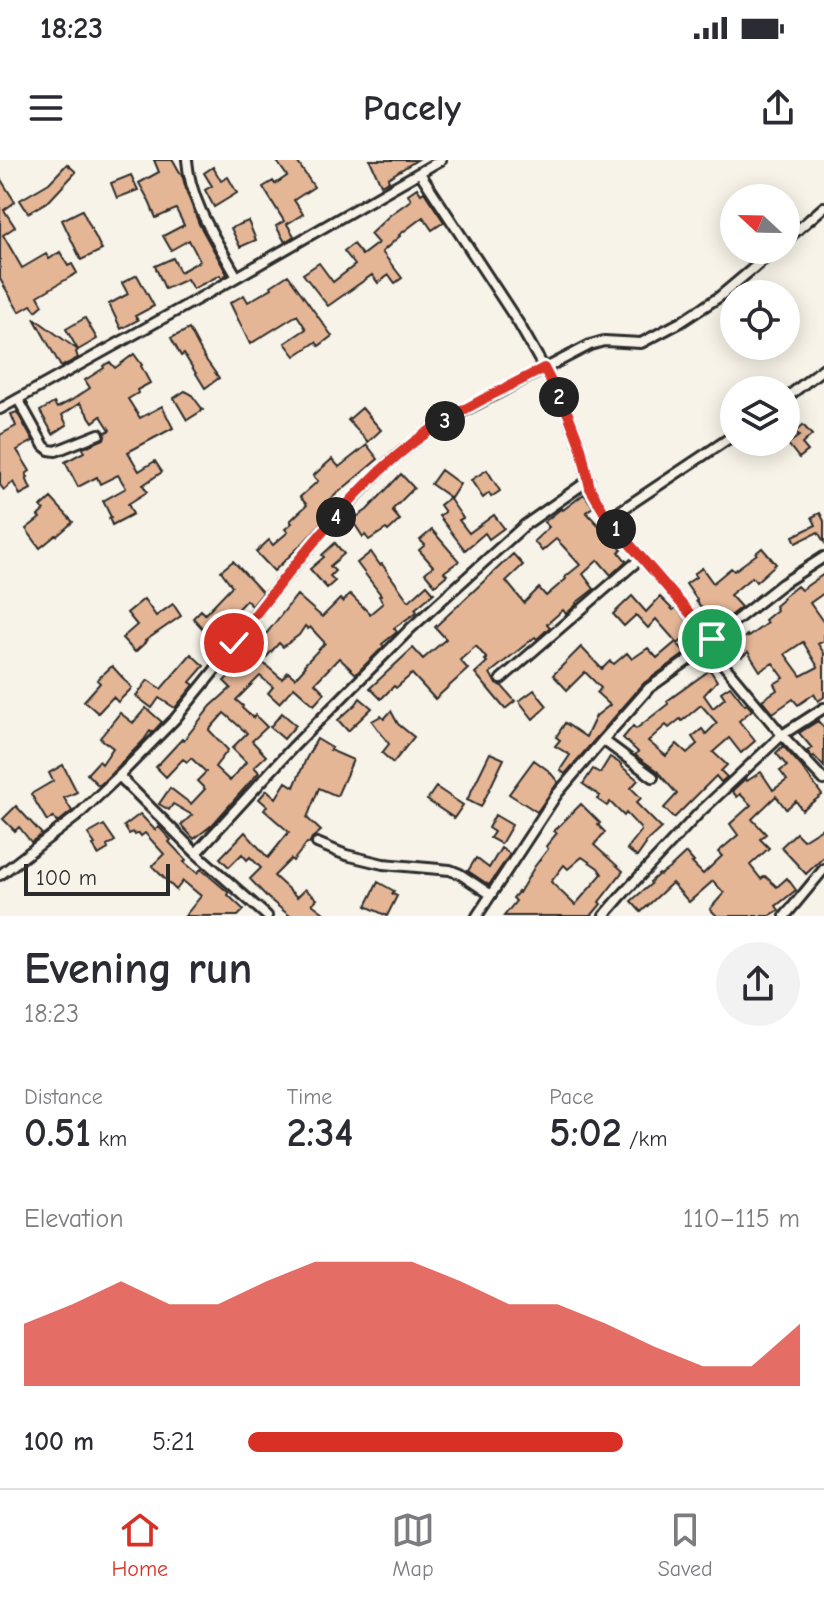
<!DOCTYPE html>
<meta charset="utf-8">
<style>
body{margin:0;font-family:"Comic Neue",sans-serif;background:#f2f2f3;color:#2b2b33;height:100vh;display:flex;flex-direction:column;font-size:30px;white-space:nowrap}
*{box-sizing:border-box;margin:0}
p{font-size:26px;color:#7c7c81}
.icon{flex:none;width:44px;height:44px;fill:none;stroke:currentColor;stroke-width:2;stroke-linecap:round;stroke-linejoin:round}
.map{position:relative;height:756px;overflow:hidden}
.drawer{display:flex;flex-direction:column;background:#fff;flex:1}
.drawer>*{flex:none}
.needle{width:52px;rotate:292deg}
.tools{position:absolute;left:720px;top:24px;display:grid;gap:16px}
.tools a{display:grid;place-items:center;width:80px;height:80px;border-radius:50%;background:#fff;box-shadow:0 4px 20px #0003;font-size:40px}
.scale{position:absolute;left:24px;bottom:20px;width:146px;box-sizing:border-box;padding-left:8px;border:4px solid #2b2b2b;border-top:0;font-size:22px;line-height:28px;white-space:nowrap;color:#2b2b2b;-webkit-text-stroke:6px #f7f3e8;paint-order:stroke}
.pin{position:absolute;display:grid;place-items:center;width:68px;height:68px;color:#fff;margin:-34px;border:4px solid #fff;border-radius:50%;box-shadow:0 2px 8px #0007}
.km{position:absolute;width:40px;height:40px;margin:-20px;border-radius:50%;background:#222;color:#fff;font-size:22px;line-height:40px;text-align:center}
.round{display:grid;place-items:center;flex:none;width:84px;height:84px;border-radius:42px;background:#f2f2f3}
.overview{display:flex;align-items:center;justify-content:space-between;height:136px;padding:0 24px}
h1{font-size:44px;font-weight:700;line-height:60px}
.stats{display:grid;grid-template-columns:repeat(3,1fr);gap:12px;height:136px;padding:8px 24px}
.stats div{display:grid;align-content:center}
.stats b{font-size:40px;font-weight:700}
.stats small{font-size:22px;font-weight:400}
.stats p{font-size:22px}
.chart{height:224px;padding:16px 24px}
.chart p{display:flex;justify-content:space-between}
.chart svg{width:100%;height:144px;margin-top:8px;fill:#d93025;opacity:.7}
ul{padding:0 24px;list-style:none;font-size:26px}
li{display:grid;grid-template-columns:128px 96px 1fr;align-items:center;height:60px}
li i{height:20px;border-radius:10px;background:#d93025}
.status{display:flex;justify-content:space-between;align-items:center;height:56px;padding:0 40px;background:#fff;direction:ltr}
.status svg{height:22px;fill:currentColor}
header{display:flex;justify-content:space-between;align-items:center;height:104px;padding:0 24px;background:#fff;font-size:36px;font-weight:700}
.tab-bar{display:flex;justify-content:space-around;align-items:center;height:112px;border-top:2px solid #e1e1e2;background:#fff;font-size:22px;color:#7c7c81}
.tab-bar a{display:grid;justify-items:center;gap:4px}
.tab-bar .selected{color:#d93025}
.map>svg:first-child{display:block}
.building{fill:#e5b696;stroke:#2b2b2b;stroke-width:2;fill-rule:evenodd}
.lines{fill:none;stroke-linecap:round;stroke-linejoin:round}
.minor-casing{stroke:#2b2b2b;stroke-width:14}
.minor{stroke:#f7f3e8;stroke-width:8}
.route-casing{stroke:#fff;stroke-width:16}
.route{stroke:#d93025;stroke-width:10}
</style>
<div class="status"><b>18:23</b><svg viewBox="0 0 49 12"><path d="M0 12V9h3v3zM5 12V6h3v6zM10 12V3h3v9zM15 12V0h3v12zM26 1h20v11H26zM47 4h2v5h-2z"/></svg></div>
<header><svg class="icon" aria-label="menu" viewBox="0 0 24 24"><path d="M4 6h16M4 12h16M4 18h16"/></svg>Pacely<svg class="icon" aria-label="share" viewBox="0 0 24 24"><path d="M12 15V3M7 8l5-5 5 5M5 13v7h14v-7"/></svg></header>
<div class="map">
<svg width="824" height="756" viewBox="0 0 824 756">
<rect width="100%" height="100%" fill="#f7f3e8"/>
<filter id="ink" filterUnits="userSpaceOnUse"><feTurbulence type="fractalNoise" baseFrequency=".0125" numOctaves="2"/><feDisplacementMap in="SourceGraphic" scale="16" xChannelSelector="R" yChannelSelector="G"/><feConvolveMatrix kernelMatrix="1 2 1 2 8 2 1 2 1" color-interpolation-filters="sRGB"/></filter>
<g filter="url(#ink)">
<path class="building" d="M154,0h19l10,18 4,15 12,31 28,50 -5,4 -2,-3 -27,14 -6,-10 -22,10 -10,-23 18,-8 7,14 20,-11 -11,-21 -18,10 -8,-14 21,-11 -8,-16 -20,9 -8,-19 -9,-16 20,-11z
M276,0h20l18,27 -20,13 9,14 -16,10 7,12 -9,6 -9,-16 8,-5 -21,-34 10,-6 2,3 12,-8z
M370,0h47l-29,18 1,3 -8,4z
M67,4l9,8 -26,28 -22,13 -8,-13 29,-17z
M213,7l8,14 7,-4 9,16 -23,14 -9,-17 7,-4 -8,-13z
M131,15l7,15 -21,8 -6,-15z
M0,18l15,24 -11,8 11,17 -12,8 19,33 24,-14 3,5 11,-7 8,14 4,-2 5,9 -39,23 5,9 -7,6 -5,-6 -12,7 -19,-33z
M417,28l4,6 3,-2 20,30 -12,8 -9,-13 -24,18 1,1 -18,16 20,26 -7,5 -6,-8 -11,8 -6,-8 -44,31 -25,-32 16,-11 14,19 22,-17 -11,-14 9,-7 9,11 16,-12 -8,-9 20,-19 21,-15 -3,-6z
M82,50l20,40 -21,10 -19,-40z
M248,61l8,19 -16,7 -9,-19z
M137,115l17,31 -19,10 3,4 -17,9 -12,-25 19,-10 -6,-11z
M288,115l44,61 -13,10 -3,-4 -21,14 -10,-13 21,-14 -9,-14 -47,29 -20,-41 14,-8 4,7 24,-14 -1,-2z
M34,158l44,32 -2,2 2,6 -17,9z
M85,158l12,21 -19,11 -12,-21z
M189,169l15,28 15,21 -14,10 -21,-34 -3,2 -10,-18z
M134,194l8,11 -1,1 9,17 -13,7 1,3 -10,6 12,19 22,-12 11,22 -45,24 11,19 16,-10 7,11 -19,13 4,7 -19,12 5,10 -21,11 -3,-7 2,-1 -8,-16 23,-13 -8,-13 -18,9 -3,-7 -19,10 -13,-25 19,-10 -1,-4 21,-9 2,-7 4,-2 -9,-14 -8,6 -13,-19 -18,12 5,10 -14,9 -13,-23 14,-8 3,5 15,-8 18,-12 -5,-8 19,-12 -1,-2 7,-4 5,6z
M185,231l6,3 12,16 -16,10 -13,-22z
M362,248l19,22 -13,12 -20,-22z
M17,252l16,29 -16,9 13,21 -4,3 2,3 -2,1 5,11 -11,6 -7,-13 -9,8 -4,-5v-50l16,-9 -5,-12z
M803,265l9,10 -10,9 6,7 -9,7 -11,-14 11,-8 -4,-4z
M367,285l11,14 -51,43 7,7 -30,33 -30,29 -18,-19 13,-12 4,5 15,-13 -3,-3 7,-6 -2,-2 17,-16 -7,-8 18,-16 -5,-5 19,-17 7,8z
M441,310l19,14 -9,14 -20,-14z
M487,310l13,21 -9,6 -2,-4 -6,5 -12,-18z
M401,314l13,14 -21,21 1,2 -1,1 7,8 -12,11 -2,-2 -17,11 -4,-5 -2,2 -11,-17 15,-10z
M584,334l9,13 -7,5 36,38 -3,2 7,9 -15,14 -13,-15 -15,14 11,15 -18,14 1,1 -11,10 -3,-4 -16,14 3,3 -13,12 -2,-2 -45,36 6,11 6,2 13,15 -10,8 -30,-36 12,-11 -2,-2 2,-1 -11,-13 -16,14 8,9 -33,30 -23,-25 -16,14 -2,-2 -13,13 -11,-11 43,-40 10,11 23,-20 -11,-12 78,-73 10,11 -17,16 18,22 15,-15 7,8 20,-17 -1,-2 15,-12 -18,-20 -6,-6 -14,12 -8,-10 15,-14 -5,-5 18,-14 1,2z
M51,338l22,24 -16,14 -1,-1 -16,13 -14,-19 14,-11 -2,-2 6,-6 -3,-3z
M449,338l14,20 -4,2 10,13 25,-18 10,13 -15,11 -4,-6 -20,17 -26,-34 6,-4 -5,-7z
M820,353l4,8v21l-6,-10 -22,11 -3,-7 23,-11 -4,-8z
M432,370l27,31 -15,11 3,3 -12,10 -10,-12 8,-7 -14,-16 6,-5 -5,-5z
M335,383l9,11 -14,12 5,5 -5,5 5,5 -8,7 -17,-19 14,-12 -2,-2z
M762,388l14,16 -20,18 -4,-5 -22,18 11,12 -24,19 -21,-25 1,-1 -11,-16 10,-7 -2,-3 8,-6 11,15 18,-15 3,3 23,-17 -1,-1z
M371,392l9,13 2,-1 25,35 2,2 18,-16 7,8 -19,16 2,3 -23,16 3,4 -15,12 2,2 -28,28 -17,-16 -24,25 10,10 -11,12 -20,-18 -15,16 -11,-10 5,-6 -13,-11 -24,24 7,6 -1,2 11,10 2,-3 12,12 -15,14 14,15 -12,11 5,5 -47,53 -18,14 -13,-14 11,-10 -19,-11 -4,6 -10,-6 11,-16 21,16 14,-15 -8,-8 9,-9 -15,-14 -4,4 -4,-3 -17,18 -10,-10 26,-28 2,1 27,-34 20,-18 -7,-7 33,-31 -4,-5 11,-13 2,2 31,-39 25,22 18,-18 3,3 7,-8 20,20 13,-11 -4,-7 2,-1 -24,-32zM305,466l3,3 2,-2 15,16 -21,22 1,2 -10,11 -7,-6 -6,7 -20,-17 17,-19 4,4 16,-12zM224,553l23,20 -15,15 14,14 -16,19 -15,-14 13,-17 -19,-20z
M233,401l30,32 -11,13 -6,-6 -17,18 -6,-6 -19,18 -11,-12 8,-8 4,4 27,-28 -11,-15z
M824,414v19l-14,10 14,20v18l-6,3 6,9v44l-6,4 -4,-7 -16,11 -5,-6 -20,14 -11,-13 15,-10 -3,-6 10,-6 -11,-15 -13,8 -12,-19 -6,5 -9,-9 14,-13 1,2 19,-14 -2,-3 12,-10 -2,-4 8,-7 -1,-1 15,-12 4,4zM803,482l15,25 -17,9 -16,-22z
M632,436l14,16 14,-15 13,13 3,-2 18,21 -16,15 -22,-25 -8,9 -12,-13 -12,11 -11,-12z
M144,439l12,17 17,-12 8,12 -36,25 1,1 -11,10 -13,-14 15,-13 -10,-12z
M676,482l10,11 -42,30 -79,91 -5,-4 10,-15 -15,-9 5,-6 -4,-3 9,-14 21,14 10,-21 14,-11 -13,-12 4,-5 -16,-16 -18,18 -14,-15 28,-28 21,22 8,-8 4,3 13,-11 5,6 16,-11 9,10z
M191,494l13,12 -14,16 4,3 -19,23 -16,-10 -7,10 -16,-12 12,-16 13,9z
M112,506l20,22 -14,14 -5,-5 -15,16 -14,-12 16,-18 -3,-3z
M710,510l7,11 -13,14 9,13 12,-10 -4,-6 9,-6 15,19 2,-1 5,6 -13,11 16,20 -14,12 -12,-15 -16,14 14,13 -6,6 6,6 -6,5 -5,-6 -42,42 -10,-10 13,-14 -20,-23 -22,-16 3,-3 -15,-14 10,-12 3,3 32,-25 -1,-3zM701,545l16,18 -11,11 -4,-5 -10,8 5,7 -10,9 -10,-9 -11,12 -18,-15 18,-16 3,3 11,-9 2,2z
M534,530l13,16 -14,13 -14,-18z
M360,538l12,10 -24,23 -10,-11 18,-16z
M146,548l16,14 -10,11 -2,-2 -6,9 -45,46 -12,-12 12,-13 3,3 11,-16 -13,-10 20,-25 13,10z
M391,551l7,13 16,13 -21,26 -11,-10 7,-9 -17,-23 9,-5 3,3z
M282,553l14,12 -12,14 -14,-12z
M818,561l6,7v39l-10,-11 -2,1 -5,-6 5,-3 -13,-15z
M317,579l15,9 -2,2 23,10 -16,36 -18,-8 -12,30 14,13 -9,7 -3,6 -2,-1 -14,18 -2,-2 -17,17 23,21 8,-8 12,10 -5,5 16,12h-38l-22,-18 -18,-19 11,-11 -11,-11 -3,3 -5,-6 -13,13 -9,-9 25,-26 23,26 21,-26 -25,-22 3,-4 -8,-7 8,-9 9,8 10,-16 8,5 12,-28z
M783,586l18,20 21,29 -20,15 -6,-9 -10,8 -10,-13 -24,23 14,15 -6,5 9,9 -19,17 11,14 4,-3 12,11 10,-9 9,12 -20,16 3,4 -10,6h-52l-7,-7 14,-16 -11,-12 -24,21 -17,-19 -31,29 -10,-11 20,-17 -1,-2 9,-8 1,1 11,-8 15,-14 8,9 -2,1 11,11 19,-18 -4,-4 20,-17 -8,-11 21,-19 -11,-11 -3,3 -5,-6 13,-12 2,2 14,-9 12,18 14,-10 -7,-9 7,-5 -11,-13z
M490,593l14,6 -23,48 -14,-7z
M610,597l11,7v2l17,14 -7,8 10,10 -5,5 25,25 -16,15 1,1 -9,13 -10,-8 14,-18 -1,-3 -14,-15 -2,3 -14,-14 -3,4 -10,-7 3,-3 -17,-12 10,-15 7,4z
M534,600l15,11 9,11 -21,30 -28,-18z
M63,605l14,27 -13,6 8,13 -15,12 -4,-6 -6,4 -16,-27 22,-13 -4,-8z
M436,627l27,18 -9,13 -27,-18z
M581,644l19,19 -2,2 7,7 -11,13 29,26 -24,31 2,2 -10,12h-87l12,-15 -3,-3 5,-6 1,1 16,-27 13,-17 -2,-3 11,-13 -3,-2zM582,697l16,11 4,6 -27,31 -24,-23 13,-17 4,4z
M16,646l26,28 -11,8 -12,-15 -4,4 -12,-12z
M140,654l15,16 4,-3 12,13 -2,2 17,18 -2,2 13,11 4,-4 28,24 -1,2 16,15 -6,6h-53l16,-20 -18,-15 -7,9 -24,-24 12,-12 -19,-21 -4,3 -2,-3 -4,2 -2,-3 -4,2 -5,-8z
M495,655l17,10 -11,19 -11,-6 4,-6 -6,-4z
M104,665l11,16 -8,5 1,3 -10,6 -5,-10 2,-1 -7,-10z
M824,667v30l-18,17 -25,-27 15,-14 7,7z
M501,688l9,6 -21,31 -21,-14 8,-13 13,10z
M378,722l16,9 -2,3 5,2 -10,20 -21,-10z"/>
<g class="lines">
<defs>
<path id="minor" d="M187,0c3,42 30,81 50,117
M420,13l99,151 25,44 24,46 13,34 9,40 18,31 104,120
M786,80l38,-33
M786,238l38,-30
M18,239l26,47 5,4 7,1 43,-17
M0,249l230,-128 211,-121
M608,359l126,-84
M708,486l74,89 42,45
M501,519l140,-121
M603,580l50,37
M119,616l77,77 71,63
M317,683l29,12 37,9 67,6 10,4 30,20
M196,693l97,-106 118,-119 114,-103 64,-45
M0,715l77,-59 42,-40 56,-57 39,-48 40,-56 74,-90 60,-62 42,-33 20,-12 140,-73 14,-4 37,2 40,-21 38,-25 56,-47
M477,756l80,-122 46,-54 46,-52 59,-42 4,-7 70,-55 42,-27
M604,756l18,-21 77,-82 83,-78 42,-27
M785,756l39,-47"/>
</defs>
<use href="#minor" class="minor-casing"/>
<use href="#minor" class="minor"/>
</g>
</g>
<g class="lines" filter="url(#ink)">
<defs>
<path id="route" d="M234,483c20,-28 42,-55 64,-82 40,-48 82,-97 134,-132 35,-24 75,-41 112,-61l24,46 13,34 9,40 18,31 104,120"/>
</defs>
<use href="#route" class="route-casing"/>
<use href="#route" class="route"/>
</g>
</svg>
<div class="tools">
<a><svg class="needle" viewBox="-14 -14 28 28"><path d="M0-13l5 13h-10z" fill="#e53935"/><path d="M0 13l5-13h-10z" fill="#7c7c81"/></svg></a>
<a><svg class="icon" aria-label="locate" viewBox="0 0 24 24"><circle cx="12" cy="12" r="6"/><path d="M12 2v4M12 18v4M2 12h4M18 12h4"/></svg></a>
<a><svg class="icon" aria-label="layers" viewBox="0 0 24 24"><path d="M12 4l9 5-9 5-9-5zM3 14l9 5 9-5"/></svg></a>
</div>
<div class="scale">100 m</div>
<div class="pin" style="left:712px;top:479px;background:#1e9e55"><svg class="icon" aria-label="arrive" viewBox="0 0 24 24"><path d="M6 21V4h12l-3 4 3 4H6"/></svg></div>
<div class="pin" style="left:234px;top:483px;background:#d93025"><svg class="icon" aria-label="check" viewBox="0 0 24 24"><path d="M5 12l5 5 9-10"/></svg></div>
<b class="km" style="left:616px;top:369px">1</b>
<b class="km" style="left:559px;top:237px">2</b>
<b class="km" style="left:445px;top:261px">3</b>
<b class="km" style="left:336px;top:357px">4</b>
</div>
<section class="drawer">
<div class="overview"><div><h1>Evening run</h1><p>18:23</p></div><a class="round"><svg class="icon" aria-label="share" viewBox="0 0 24 24"><path d="M12 15V3M7 8l5-5 5 5M5 13v7h14v-7"/></svg></a></div>
<div class="stats">
<div><p>Distance</p><b>0.51<small> km</small></b></div>
<div><p>Time</p><b>2:34</b></div>
<div><p>Pace</p><b>5:02<small> /km</small></b></div>
</div>
<div class="chart"><p><span>Elevation</span>110–115 m</p>
<svg viewBox="0 0 160 44" preserveAspectRatio="none"><path d="M0 44V25L10 19L20 12L30 19L40 19L50 12L60 6L70 6L80 6L90 12L100 19L110 19L120 25L130 32L140 38L150 38L160 25V44z"/></svg>
</div>
<ul>
<li><b>100 m</b>5:21<i style="width:68%"></i></li>
</ul>
</section>
<nav class="tab-bar">
<a class="selected"><svg class="icon" aria-label="home" viewBox="0 0 24 24"><path d="M3 11l9-7 9 7M6 9v11h12V9"/></svg>Home</a>
<a><svg class="icon" aria-label="map" viewBox="0 0 24 24"><path d="M3 6l6-2 6 2 6-2v14l-6 2-6-2-6 2zM9 4v14M15 6v14"/></svg>Map</a>
<a><svg class="icon" aria-label="saved" viewBox="0 0 24 24"><path d="M7 4h10v16l-5-4-5 4z"/></svg>Saved</a>
</nav>
